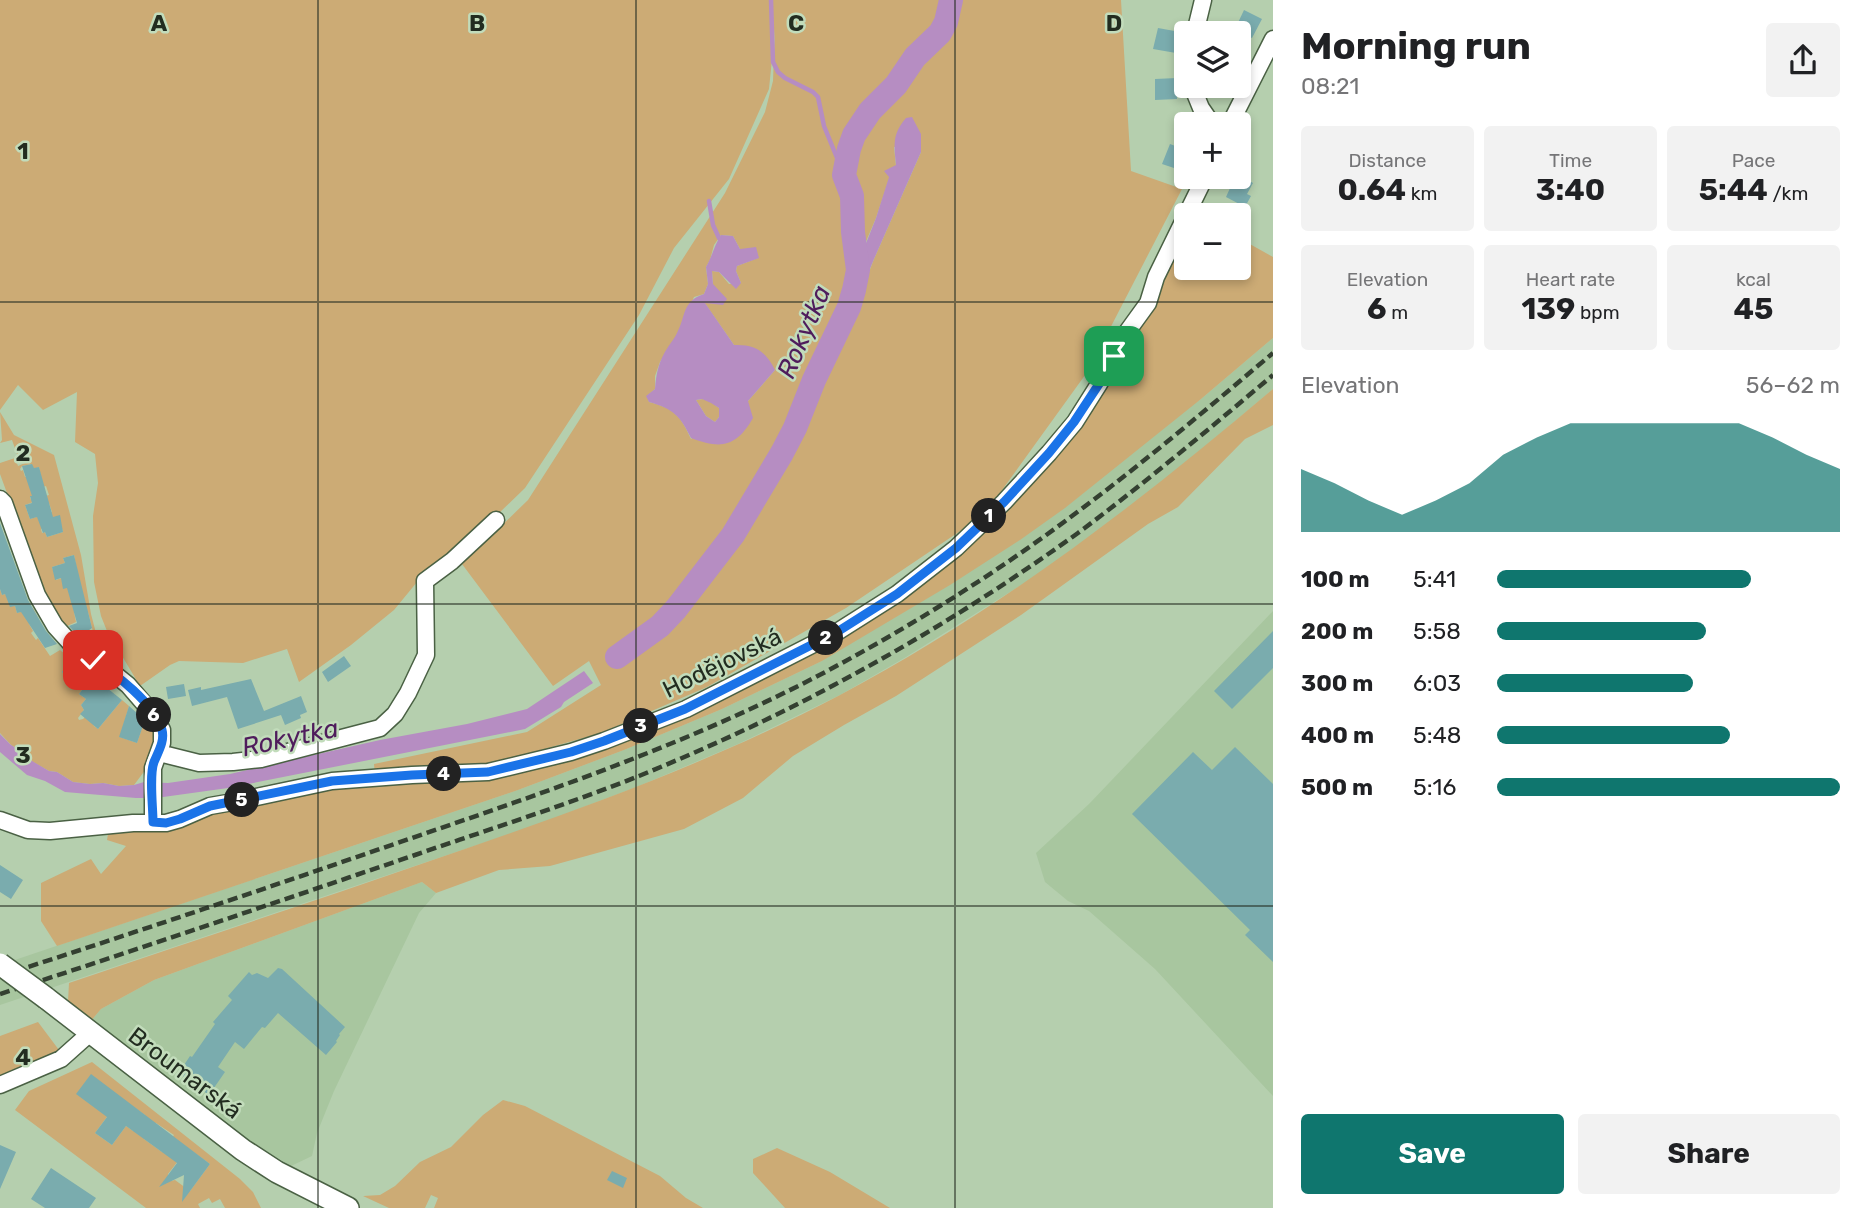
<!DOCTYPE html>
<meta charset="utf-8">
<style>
body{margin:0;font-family:Rubik,sans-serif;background:#f2f2f2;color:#202124;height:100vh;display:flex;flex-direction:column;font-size:26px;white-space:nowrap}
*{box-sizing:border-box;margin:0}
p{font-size:23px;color:#757577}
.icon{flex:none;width:38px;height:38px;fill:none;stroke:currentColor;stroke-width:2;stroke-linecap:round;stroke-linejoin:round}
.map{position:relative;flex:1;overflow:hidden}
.side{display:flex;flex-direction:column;background:#fff;width:595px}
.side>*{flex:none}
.controls{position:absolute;left:1174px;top:21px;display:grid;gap:14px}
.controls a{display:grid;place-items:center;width:77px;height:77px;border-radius:7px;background:#fff;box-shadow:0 4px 10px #0003;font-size:35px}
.pin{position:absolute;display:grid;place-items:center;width:60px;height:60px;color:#fff;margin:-30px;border-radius:14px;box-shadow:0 4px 10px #0006}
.km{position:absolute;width:35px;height:35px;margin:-18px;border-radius:50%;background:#222;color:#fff;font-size:19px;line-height:35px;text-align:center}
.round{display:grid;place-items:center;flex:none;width:74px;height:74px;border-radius:7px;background:#f2f2f2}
.headline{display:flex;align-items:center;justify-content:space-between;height:119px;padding:0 28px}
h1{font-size:38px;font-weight:700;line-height:52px}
.stats{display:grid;grid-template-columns:repeat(3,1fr);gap:10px;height:119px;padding:7px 28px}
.stats div{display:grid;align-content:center;border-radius:7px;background:#f2f2f2;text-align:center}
.stats b{font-size:30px;font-weight:700}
.stats small{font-size:19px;font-weight:400}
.stats p{font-size:19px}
.chart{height:196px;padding:14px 28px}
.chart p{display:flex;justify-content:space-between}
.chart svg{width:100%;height:126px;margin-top:7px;fill:#0f766e;opacity:.7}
.cta{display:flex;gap:14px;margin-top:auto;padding:14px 28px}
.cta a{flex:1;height:80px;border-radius:7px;background:#0f766e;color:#fff;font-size:28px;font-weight:700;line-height:80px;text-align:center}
.cta a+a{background:#f2f2f2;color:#202124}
ul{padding:0 28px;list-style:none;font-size:23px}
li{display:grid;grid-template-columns:112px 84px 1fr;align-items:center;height:52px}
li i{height:18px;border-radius:9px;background:#0f766e}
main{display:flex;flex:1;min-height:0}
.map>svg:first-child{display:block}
.built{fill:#a8c69f}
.green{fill:#ccab75;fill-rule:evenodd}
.water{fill:#b68dc2;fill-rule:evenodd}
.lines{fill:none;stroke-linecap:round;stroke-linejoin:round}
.stream{stroke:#b68dc2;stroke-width:4.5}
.river{stroke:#b68dc2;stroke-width:24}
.building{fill:#7aacae}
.minor-casing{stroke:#4a6144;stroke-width:19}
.tertiary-casing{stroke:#4a6144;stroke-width:24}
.minor{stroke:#fff;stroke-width:16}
.tertiary{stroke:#fff;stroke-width:21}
.rail{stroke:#344031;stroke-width:4.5;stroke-dasharray:10 5;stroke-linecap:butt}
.tertiary-bridge-casing{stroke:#4a6144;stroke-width:24;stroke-linecap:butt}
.tertiary-bridge{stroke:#fff;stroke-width:21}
.route-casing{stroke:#fff;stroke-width:14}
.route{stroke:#1a73e8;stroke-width:9}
.grid{fill:none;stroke:#222c20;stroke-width:2;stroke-opacity:0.55}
.labels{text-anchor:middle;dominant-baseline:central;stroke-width:5;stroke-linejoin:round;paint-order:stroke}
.street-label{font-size:24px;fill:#222c20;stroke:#c2dcbb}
.water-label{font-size:26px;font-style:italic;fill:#4f1c5c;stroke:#c2dcbb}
.grid-label{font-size:23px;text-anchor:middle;font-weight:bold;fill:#222c20;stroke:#c2dcbb;stroke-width:5;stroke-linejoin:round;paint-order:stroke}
</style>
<main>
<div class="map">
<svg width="1273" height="1208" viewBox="0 0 1273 1208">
<rect width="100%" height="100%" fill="#b5cfae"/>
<path class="built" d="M1273,338v51l-47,40 -90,74 -94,69 -136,85 -66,38 -102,49 -99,42 -108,41 -531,178v-40l518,-175 106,-40 98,-41 100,-48 379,-262z
M1273,611v485l-118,-127 -66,-58 -21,-10 -23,-19 -9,-29 53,-49z
M422,882l14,11 -17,20 -85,178 -17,42 -5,23 -21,10 -76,-46 -125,-98 11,-13 53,-29z"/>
<path class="green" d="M0,0h1121l10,171 51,18 -94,182 -104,144 -138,93 -139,79 -106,46 -113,32 -113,10 -1,-11 153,-32 74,-47 -12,-24 -36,25 -91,-122 66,-64 197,-307 40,-81 8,-31 2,-52 -6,60 -40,90 -55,69 -35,67 -114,173 -55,53 -48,35 -28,34 -43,35 -52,37 -12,-33 -44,14 -64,-2 -9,4 -30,21 -33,-55 -6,-15 -7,-34 -1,-66 5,-33 -3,-29 -20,-12 2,-50 -34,18 -25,-25 -18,25zM894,147l27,5 -47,107 -15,39 -13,3 7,-32 1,-11 8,-7 14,-33 14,-42 6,-10zM721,235l12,1 7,13 18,9 -21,8 -1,5 5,12 -12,1 -10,-12 -7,-1 1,13 -9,18 30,43 41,25 -27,31 -57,38c-11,-24 -16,-30 -42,-37l-2,-6 8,-7v-13l5,-14 17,-27 17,-38 10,-3 4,-10 -2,-17 4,-7 4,-15z
M1186,236v32h53v-30l34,19v81l-72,61 -136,109 -45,32 -70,45 -128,76 -100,48 -98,41 -106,40 -461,156 -16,-25v-38l50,-24 10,15 25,-28 -19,-6 2,-12 53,-2 136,-32 44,-7 149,-8 81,-19 343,-172 175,-178 31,-49z
M1273,389v36l-28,14 -67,68 -30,17 -127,91 -125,81 -52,29 -51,31 -50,42 -59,31 -134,37 -51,4 -63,23 -14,-11 -268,98 -53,29 -11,13 -22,-21 1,-18c118,-40 237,-79 355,-120 141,-48 283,-98 416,-168 157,-83 298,-191 433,-306z
M703,399l8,3 8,6v9l-4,5 -9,-6 -10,-16z
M0,412l14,23 40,20 27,100 10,59 10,38 -5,1 -23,-14 20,-7 -5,-20h-14l2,10 -11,5 -21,-33 -44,-120v-11l15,-5 3,8 7,-3 -2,-7 -5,1 -6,-17 -12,3 2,-3zM31,464l3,5 5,-2 4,20 3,-1 3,9 -18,5 -1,-3 4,-1 -4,-20 -5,1 -2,-7 -2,1 -1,-2 2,-3zM36,501l13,2 3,9 -22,7 -5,-14zM60,521l3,11 -16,5 -2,-5 -3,1 -1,-4zM74,555l3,15 -13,7 -8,3 -4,-13 13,-4 -2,-5z
M0,589l2,6 3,-1 10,12 2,7 16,-5 5,10 -9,6 4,7 -2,2 5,7 2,-2 12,18 10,-6 12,10 -10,12 20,18 -3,4 7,5 -5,6 3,5 -6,8 1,2 4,-1 6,-6 5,13 4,3 24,-29 7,6 -9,31 17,6 8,-24 12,9 -11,41 -12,16 -15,1 -16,-3 -13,1 -17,-2 -16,-10 -8,-1 -23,-13 -5,-7 -10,-6 -11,-12z
M38,1022l21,28 -59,27v-41z
M92,1062l148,117 13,13 8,16h-36l-5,-9 -8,4 -3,-5 -11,6 2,4h-54l-131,-98 14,-19zM121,1098l24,17 -12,16 -7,-5 -14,19 -17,-12zM156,1123l18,12 -12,17 -18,-13zM188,1148l22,16 -20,27 -15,-11 -4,1 -3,-3v-4z
M503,1100l22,6 135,70 26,22 17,10h-269l4,-10 -7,-3 -6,13h-36l-26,-12 17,-1 15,-9 25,-24 31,-15 32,-32z
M777,1148l53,24 60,36h-105l-32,-35v-14z"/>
<path class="water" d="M912,117l9,17v18l-47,107 -16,39 -13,4 8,-33 1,-11 9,-7 13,-33 13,-41 -5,-6 12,-6c-2,-20 -4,-31 10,-47z
M721,235l12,1 7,13 16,-2 3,11 -22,8 -1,5 5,12 -5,6 -17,-17 -7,-1 1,13 14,15 -4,6 -18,-2 29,42c22,-1 32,7 41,25l-27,31 5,17c-16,28 -31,32 -62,20 -11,-22 -17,-29 -42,-36l-3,-6 9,-7c1,-15 4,-29 13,-42 3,-5 7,-9 9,-14 9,-17 5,-32 27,-39l4,-10 -2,-17c6,-10 8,-21 15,-32zM702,399l9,4 8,5v9l-4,5 -9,-6 -10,-16z
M584,671l9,12 -29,19 -3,5 -36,22 -297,59 -72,10h-20l-71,-6 -20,-11 -18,-6 -27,-23v-18l11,11 10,6 6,7 22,13 8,1 16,10 17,2 13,-1 16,3 15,-1 10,-3 24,1 62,-9 150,-34 87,-16 60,-15z"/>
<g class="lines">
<path class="stream" d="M771,0l2,62 5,10 7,6 28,14 5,5 6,29 20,49
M709,201l4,24 6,13"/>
<path class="river" d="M617,657l43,-31 16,-17 57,-74 49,-82 13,-25 19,-48 35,-73 5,-17 4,-20 -5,-38 -1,-36 -8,-21 5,-26 5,-14 16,-24 26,-26 19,-28 25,-24 6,-11 5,-22"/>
</g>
<path class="building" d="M1244,10l18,9 -10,19 -17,-9z
M1158,28l22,4 -4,21 -23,-4z
M1177,78v21l-22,1v-21z
M1170,144l16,6v22l-24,-8z
M1239,175l14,8 -6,11 4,2 -6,11 -19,-10 9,-20z
M32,464l2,4 5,-1 14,50 7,-2 3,17 -16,5 -2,-5 -2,1 -6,-16 -7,2 -5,-14 7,-2 -2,-7h2l-10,-30z
M0,523l28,77 18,31 11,13 -12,4 -24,-36 -4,1 -2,-7 -5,1 -5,-13 -3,1 -2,-6z
M74,555l18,73 -13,9 -10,-11 8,-3 -10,-35 -4,1 -2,-11 -6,2 -3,-13 13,-4 -2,-5z
M1273,631v37l-41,41 -18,-18z
M344,656l7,10 -23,16 -6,-10z
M72,660l50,40 -24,29 -18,-15 4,-4 -3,-5 5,-6 -7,-5 3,-4 -20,-18z
M251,679l13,32 37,-15 6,16 -7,3 1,3 -16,7 -4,-10 -43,14 -11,-32 -35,9 -4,-16 13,-3v3z
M184,684l2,12 -18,3 -2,-12z
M129,706l16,14 -8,23 -18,-6z
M1235,747l38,37v178l-28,-27 5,-5 -118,-116 61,-62 19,18z
M0,865l23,15 -12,19 -11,-7z
M278,968l4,1 63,58 -6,7 1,1 -4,6 1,1 -11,13 -48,-42 -13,15 -3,-1 -18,22 -9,-7 -17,25 7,5 -16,23 -28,-20 5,-8 -2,-2 6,-9 2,1 23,-33 -2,-2 19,-22 -4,-4 21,-24 3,3 5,-2 11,5z
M91,1074l119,90 -28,38 2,-27 -25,12 18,-24 -51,-37 -14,19 -17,-12 12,-16 -31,-23z
M0,1145l16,7 -16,37z
M51,1168l45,30 -7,10h-44l-14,-9z
M612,1171l15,7 -4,10 -16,-8z"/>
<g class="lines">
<defs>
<path id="minor" d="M1195,33l8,-33
M1192,86l9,22 11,16
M1230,124l43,-85
M0,499l4,4 33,92 18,31 20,22 32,20 21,17 26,30 8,15v13l-9,25v54
M159,753l40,10 34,-1 28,-3 119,-31 15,-14 13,-21 18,-38 -1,-74 27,-20 44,-41
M0,820l28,10 22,1 83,-8h33l14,-4 30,-13 23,-4 99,-21 80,-6 76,-3 83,-20 33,-11 82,-32 151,-77 60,-38 59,-46 48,-46 45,-49 26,-31 24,-38 28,-52 21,-29 8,-26 49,-100
M0,1085l61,-26 28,-25"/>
<path id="tertiary" d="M46,998l197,152 34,22 71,36"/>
</defs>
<use href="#minor" class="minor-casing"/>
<use href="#tertiary" class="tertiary-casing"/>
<use href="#minor" class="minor"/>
<use href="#tertiary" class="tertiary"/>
<path class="rail" d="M0,976c137,-44 273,-90 409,-137 143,-49 287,-98 420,-169 84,-45 167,-97 243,-154 69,-51 135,-107 201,-163
M0,994c139,-45 277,-92 415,-139 75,-26 151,-50 224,-79 66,-27 132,-57 195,-91 85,-45 166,-96 244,-152 67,-50 131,-104 195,-158"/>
<defs>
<path id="tertiary-bridge" d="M0,964l46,34"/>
</defs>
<use href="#tertiary-bridge" class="tertiary-bridge-casing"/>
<use href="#tertiary-bridge" class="tertiary-bridge"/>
</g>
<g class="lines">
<defs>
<path id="route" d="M93,660c22,13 62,44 69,70 3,11 -4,22 -8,32 -5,13 -1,45 -1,60l13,1 14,-4 30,-13 122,-25 80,-6 76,-3 83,-20 33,-11 81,-32 152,-77 60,-38 59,-46 48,-46 45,-49 25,-31 25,-38 15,-28"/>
</defs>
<use href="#route" class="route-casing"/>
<use href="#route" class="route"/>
</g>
<path class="grid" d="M318,0v1208M636,0v1208M955,0v1208M0,302h1273M0,604h1273M0,906h1273"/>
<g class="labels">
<g class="street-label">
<text transform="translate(722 663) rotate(-26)">Hodějovská</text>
<text transform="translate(185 1073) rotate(37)">Broumarská</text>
</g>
<g class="water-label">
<text transform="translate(804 332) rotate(-67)">Rokytka</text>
<text transform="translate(290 738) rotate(-12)">Rokytka</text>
</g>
</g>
<g class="grid-label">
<text x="159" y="31">A</text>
<text x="477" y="31">B</text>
<text x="796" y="31">C</text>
<text x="1114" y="31">D</text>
<text x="23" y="159">1</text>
<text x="23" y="461">2</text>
<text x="23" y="763">3</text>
<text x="23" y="1065">4</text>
</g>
</svg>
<div class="controls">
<a><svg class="icon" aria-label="layers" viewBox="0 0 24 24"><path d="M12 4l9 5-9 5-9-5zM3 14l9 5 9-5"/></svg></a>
<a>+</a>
<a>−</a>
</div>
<div class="pin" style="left:1114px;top:356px;background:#1e9e55"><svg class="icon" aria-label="arrive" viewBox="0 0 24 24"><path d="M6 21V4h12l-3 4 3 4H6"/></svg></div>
<div class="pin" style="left:93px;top:660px;background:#d93025"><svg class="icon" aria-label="check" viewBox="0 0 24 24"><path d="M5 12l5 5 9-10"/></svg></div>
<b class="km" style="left:989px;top:516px">1</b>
<b class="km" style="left:826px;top:638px">2</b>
<b class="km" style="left:641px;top:726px">3</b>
<b class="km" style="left:444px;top:774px">4</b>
<b class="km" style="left:242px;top:800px">5</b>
<b class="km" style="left:154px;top:715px">6</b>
</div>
<section class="side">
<div class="headline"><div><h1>Morning run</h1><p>08:21</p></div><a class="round"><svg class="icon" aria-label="share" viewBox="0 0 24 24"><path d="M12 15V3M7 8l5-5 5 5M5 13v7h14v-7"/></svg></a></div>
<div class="stats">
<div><p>Distance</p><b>0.64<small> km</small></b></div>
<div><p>Time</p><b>3:40</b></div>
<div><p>Pace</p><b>5:44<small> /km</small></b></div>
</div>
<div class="stats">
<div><p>Elevation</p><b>6<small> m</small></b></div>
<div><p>Heart rate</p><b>139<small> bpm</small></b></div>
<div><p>kcal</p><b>45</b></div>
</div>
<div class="chart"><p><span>Elevation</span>56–62 m</p>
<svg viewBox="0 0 160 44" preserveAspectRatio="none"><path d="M0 44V22L10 27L20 33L30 38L40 33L50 27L60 17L70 11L80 6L90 6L100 6L110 6L120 6L130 6L140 11L150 17L160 22V44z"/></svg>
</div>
<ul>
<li><b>100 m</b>5:41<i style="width:74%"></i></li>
<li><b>200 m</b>5:58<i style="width:61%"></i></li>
<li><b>300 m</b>6:03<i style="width:57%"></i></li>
<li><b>400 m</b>5:48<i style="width:68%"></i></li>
<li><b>500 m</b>5:16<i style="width:100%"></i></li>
</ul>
<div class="cta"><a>Save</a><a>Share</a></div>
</section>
</main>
